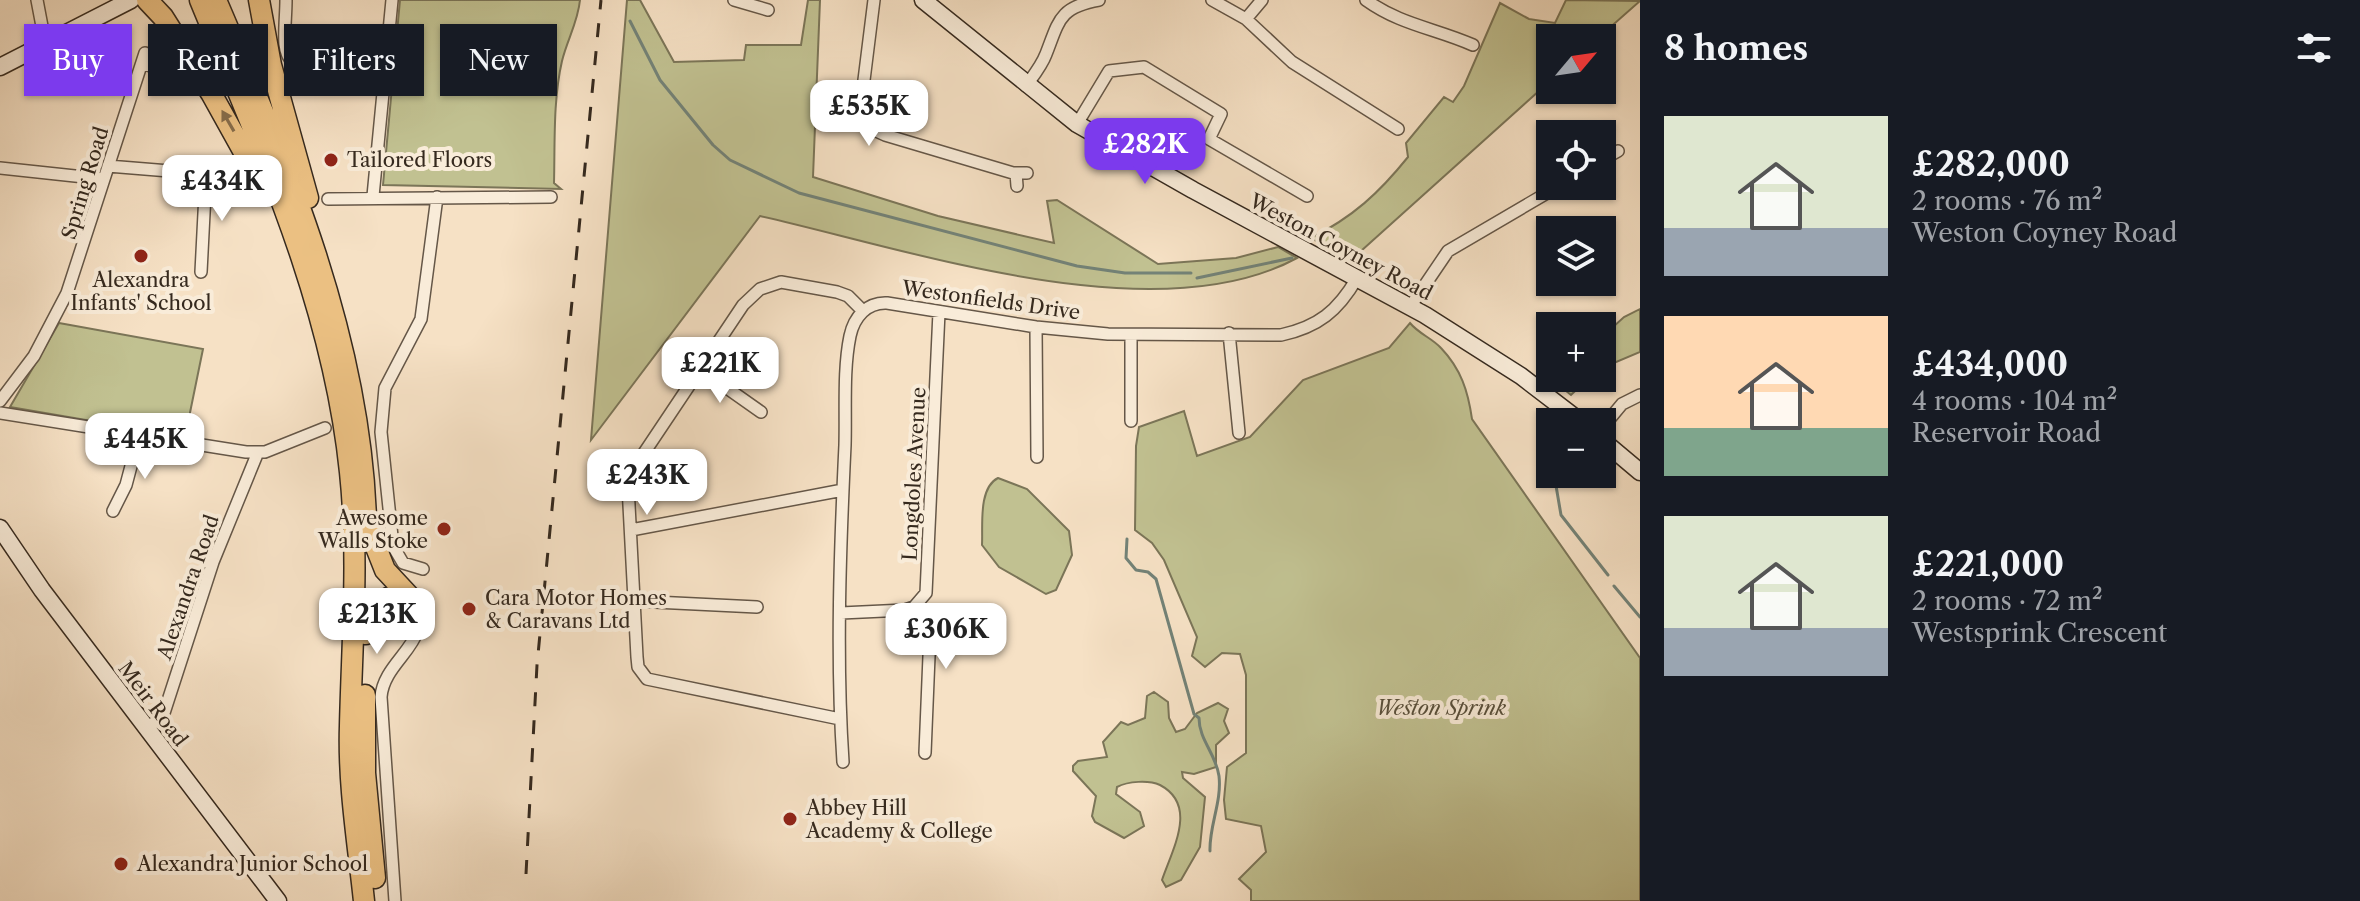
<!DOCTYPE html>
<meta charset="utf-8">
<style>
:root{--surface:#171b24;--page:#20242c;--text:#f1f3f6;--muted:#9ea1a6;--accent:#7c3aed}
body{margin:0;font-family:"Libre Caslon Text",serif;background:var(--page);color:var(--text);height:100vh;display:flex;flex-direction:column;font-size:30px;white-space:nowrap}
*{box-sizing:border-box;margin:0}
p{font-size:26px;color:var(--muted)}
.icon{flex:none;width:44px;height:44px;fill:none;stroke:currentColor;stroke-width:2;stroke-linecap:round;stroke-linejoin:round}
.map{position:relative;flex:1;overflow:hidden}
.details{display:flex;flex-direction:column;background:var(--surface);width:720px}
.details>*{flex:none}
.hud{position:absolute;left:24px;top:24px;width:760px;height:72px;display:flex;gap:16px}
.needle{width:52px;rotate:61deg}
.buttons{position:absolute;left:1536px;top:24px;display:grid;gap:16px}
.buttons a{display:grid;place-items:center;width:80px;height:80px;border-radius:0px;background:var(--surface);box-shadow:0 2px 6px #0004;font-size:40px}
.price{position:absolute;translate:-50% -68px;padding:0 18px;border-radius:16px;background:#fff;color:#222;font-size:26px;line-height:52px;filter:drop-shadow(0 2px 4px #0008)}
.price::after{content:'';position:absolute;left:50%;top:48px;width:24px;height:18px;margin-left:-12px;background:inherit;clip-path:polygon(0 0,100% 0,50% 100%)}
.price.on{background:var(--accent);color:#fff}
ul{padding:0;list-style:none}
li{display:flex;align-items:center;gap:24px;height:200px;padding:0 24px}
li span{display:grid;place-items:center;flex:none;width:224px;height:160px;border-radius:0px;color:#555}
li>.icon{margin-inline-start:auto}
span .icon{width:96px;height:96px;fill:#fffc;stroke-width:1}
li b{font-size:34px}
h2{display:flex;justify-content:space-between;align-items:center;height:96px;padding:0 24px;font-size:34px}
.chip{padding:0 28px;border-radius:0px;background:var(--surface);box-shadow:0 2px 6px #0004;font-size:28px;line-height:72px}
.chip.on{background:var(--accent);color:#fff}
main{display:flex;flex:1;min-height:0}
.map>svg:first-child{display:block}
.green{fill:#c1c191;stroke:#7b7558;stroke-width:2}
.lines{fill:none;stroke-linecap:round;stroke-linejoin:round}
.stream{stroke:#738277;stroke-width:3}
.street-casing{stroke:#655748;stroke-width:14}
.secondary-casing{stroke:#35291e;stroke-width:19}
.highway-casing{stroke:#35291e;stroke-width:23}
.street{stroke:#f9ecd9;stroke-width:11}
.secondary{stroke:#f9ecd9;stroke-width:16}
.highway{stroke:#ebc082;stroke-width:20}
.rail{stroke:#35291e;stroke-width:3;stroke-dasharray:14 14;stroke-linecap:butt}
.oneway{fill:#876d4b}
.poi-dot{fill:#8f2418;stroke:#f9ecd9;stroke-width:3}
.labels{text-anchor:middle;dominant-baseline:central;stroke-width:8;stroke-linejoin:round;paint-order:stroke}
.poi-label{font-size:20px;fill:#35291e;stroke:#f9ecd9;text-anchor:start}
.street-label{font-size:20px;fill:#35291e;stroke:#f9ecd9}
.park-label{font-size:20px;font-style:italic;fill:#584f3b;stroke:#f9ecd9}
</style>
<main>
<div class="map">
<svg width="1640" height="901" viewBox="0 0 1640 901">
<rect width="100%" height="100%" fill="#f6e1c5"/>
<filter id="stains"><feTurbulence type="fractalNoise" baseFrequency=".0025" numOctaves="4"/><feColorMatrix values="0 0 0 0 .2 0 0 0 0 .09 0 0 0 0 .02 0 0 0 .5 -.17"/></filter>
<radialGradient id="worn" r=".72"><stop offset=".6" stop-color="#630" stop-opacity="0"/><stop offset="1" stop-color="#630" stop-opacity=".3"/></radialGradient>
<!-- green -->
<path class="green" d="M400 0H580C578 22 567 40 562 61 553 100 555 143 554 183L561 189 383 185Z
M627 0H640L674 62 744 60 746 45H801L808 0H820L813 177 938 216 1054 243 1047 201 1057 200 1158 264 1236 258 1278 247 1297 258C1156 335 908 249 760 216L591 440Z
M1566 0 1640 1 1598 38H1550V81L1351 260 1311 238C1353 217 1379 193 1408 157L1406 143 1444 97 1453 102 1464 86 1500 3 1529 19 1555 23Z
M1640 309V352L1602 368V337L1624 317Z
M59 323 203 349 185 437 10 407Z
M1410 323C1419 334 1432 338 1441 348 1461 369 1468 391 1472 419L1640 658V901H1251V890L1239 879 1266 852 1261 826 1226 819 1224 800 1227 767 1246 753V675L1240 654 1222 653 1205 667 1192 656 1197 637 1164 560 1152 543 1135 530 1136 446 1139 427 1184 411 1197 456 1250 437 1303 380 1389 348Z
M1550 378H1589L1571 395Z
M998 478 1027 489 1069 531 1072 555 1056 590 1046 594 999 567 982 545C983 526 978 488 998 478Z
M1154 692 1168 702 1169 718 1176 732 1185 729 1197 713 1218 703 1228 709 1224 721 1229 733 1216 745V767L1194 774 1182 772 1183 778 1205 797 1200 847 1181 880 1166 887 1162 880C1173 848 1198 805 1160 785 1149 780 1128 781 1117 787L1116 794 1140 812 1144 826 1124 838 1095 822 1092 816 1096 796 1073 771V766L1078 761 1107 757 1103 742 1121 722 1128 725 1145 718 1147 696Z"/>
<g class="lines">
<!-- stream -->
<path class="stream" d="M630 21 660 80 713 145 730 160 799 193 1077 266 1125 273H1191
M1197 278 1292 258
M1548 419 1550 450
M1554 474 1561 515 1608 575
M1127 539 1126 558 1136 570 1148 572 1156 579 1194 714 1199 718C1199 740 1216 754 1219 776 1222 802 1209 826 1210 851
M1614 586 1640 617"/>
<!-- street casing -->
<g class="street-casing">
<path id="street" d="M37 0 45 42
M286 0C286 14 284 30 285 44 290 94 361 49 386 46
M734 0 768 10
M874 0 860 112 863 125 885 135 1013 173H1027
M1212 0 1246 19 1292 62 1398 129
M1366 0C1401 25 1434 28 1473 45
M1246 19 1262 0
M142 63 156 68
M1026 86C1034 75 1042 65 1046 54 1059 21 1059 7 1099 0
M1077 124 1109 71 1144 67 1221 114 1209 139 1307 196
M1602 160 1618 151
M108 166 206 174 201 272
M0 168 103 179
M1016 173 1017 186
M373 196 392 0
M328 199 551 197
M1410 307 1448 251 1559 186
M1036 327 1037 457
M1229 333 1239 433
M1131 335V421
M700 369 761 412
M0 401 34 356 67 293 145 53
M0 413 246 452H265L325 428
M1602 428 1622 404 1640 395
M113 511 126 485 139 436
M631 530 843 490
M423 569 403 563 393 546 381 432 385 388 421 319 437 197
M634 601 757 607
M914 607 924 618 930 632 925 753
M841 613 905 610 914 607 926 593 939 312
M840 719 647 679 638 667 637 657 628 486 632 471 743 305 760 289 781 282 837 292 848 296 862 310
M147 728 163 716 213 562 258 452
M843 762C836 658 840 550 845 445 846 410 843 370 850 336 854 317 867 302 887 303L1036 327 1108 334 1281 335C1318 327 1338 311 1357 278
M395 901 381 697C384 658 438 641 412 599"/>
</g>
<!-- secondary casing -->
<g class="secondary-casing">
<path id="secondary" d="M923 0 1077 124 1193 190 1425 315 1521 376 1581 422
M0 67 131 0
M1602 440 1640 472
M0 528 42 590 278 901"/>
</g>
<!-- highway casing -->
<g class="highway-casing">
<path id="highway" d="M147 0 163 17 211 93 261 183
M200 0C263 153 333 305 350 472 359 557 352 641 350 726 348 784 358 844 364 901
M216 0C287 166 360 336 366 519
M259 0 271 65 308 198
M366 522 385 570 412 599
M366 634C375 608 381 589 412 599
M365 695V773L375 878"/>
</g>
<!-- street -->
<use href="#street" class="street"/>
<!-- secondary -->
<use href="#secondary" class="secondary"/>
<!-- highway -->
<use href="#highway" class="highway"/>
<!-- rail -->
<path class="rail" d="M526 874 537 665 601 0"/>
</g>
<!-- one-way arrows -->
<defs><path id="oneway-solid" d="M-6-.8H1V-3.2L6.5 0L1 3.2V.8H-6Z" transform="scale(2)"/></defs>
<use class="oneway" href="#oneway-solid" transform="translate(228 121) rotate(-120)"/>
<!-- markers -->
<g class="poi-dot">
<circle cx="331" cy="160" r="8"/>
<circle cx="141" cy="256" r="8"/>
<circle cx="444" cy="529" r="8"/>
<circle cx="469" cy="609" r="8"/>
<circle cx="790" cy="819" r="8"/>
<circle cx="121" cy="864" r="8"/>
</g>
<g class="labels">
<!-- poi labels -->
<g class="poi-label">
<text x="347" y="160">Tailored Floors</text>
<text x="141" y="280" text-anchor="middle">Alexandra<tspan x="141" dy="23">Infants' School</tspan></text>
<text x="428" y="518" text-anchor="end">Awesome<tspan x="428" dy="23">Walls Stoke</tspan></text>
<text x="485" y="598">Cara Motor Homes<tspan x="485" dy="23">&amp; Caravans Ltd</tspan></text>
<text x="806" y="808">Abbey Hill<tspan x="806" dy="23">Academy &amp; College</tspan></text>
<text x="137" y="864">Alexandra Junior School</text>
</g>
<!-- street labels -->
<g class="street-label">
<text transform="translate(85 183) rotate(-73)">Spring Road</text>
<text transform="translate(1341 247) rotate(28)">Weston Coyney Road</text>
<text transform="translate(991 300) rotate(8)">Westonfields Drive</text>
<text transform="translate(914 474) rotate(-87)">Longdoles Avenue</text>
<text transform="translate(188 587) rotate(-71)">Alexandra Road</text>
<text transform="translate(153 704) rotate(53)">Meir Road</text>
</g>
<!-- park labels -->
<g class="park-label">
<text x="1441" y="708">Weston Sprink</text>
</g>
</g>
<rect width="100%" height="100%" filter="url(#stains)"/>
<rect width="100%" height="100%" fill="url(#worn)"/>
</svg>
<div class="buttons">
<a><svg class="needle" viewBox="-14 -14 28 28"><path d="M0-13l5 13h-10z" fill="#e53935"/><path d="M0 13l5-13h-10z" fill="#9ea1a6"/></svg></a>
<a><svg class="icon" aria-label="locate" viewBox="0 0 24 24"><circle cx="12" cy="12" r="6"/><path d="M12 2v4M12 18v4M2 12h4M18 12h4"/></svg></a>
<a><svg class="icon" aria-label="layers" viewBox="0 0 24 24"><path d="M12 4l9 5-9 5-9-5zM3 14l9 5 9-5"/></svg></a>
<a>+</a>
<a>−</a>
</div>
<b class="price" style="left:869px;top:148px">£535K</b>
<b class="price on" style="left:1145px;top:186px">£282K</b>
<b class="price" style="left:222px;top:223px">£434K</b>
<b class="price" style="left:720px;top:405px">£221K</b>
<b class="price" style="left:145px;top:481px">£445K</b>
<b class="price" style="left:647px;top:517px">£243K</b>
<b class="price" style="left:377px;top:656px">£213K</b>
<b class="price" style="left:946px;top:671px">£306K</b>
<div class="hud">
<a class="chip on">Buy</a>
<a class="chip">Rent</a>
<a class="chip">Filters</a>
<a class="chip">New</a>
</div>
</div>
<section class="details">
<h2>8 homes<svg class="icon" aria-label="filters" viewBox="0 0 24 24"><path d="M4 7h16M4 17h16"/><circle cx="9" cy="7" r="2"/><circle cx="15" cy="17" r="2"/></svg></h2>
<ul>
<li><span style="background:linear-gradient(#dfe7d0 70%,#9aa5b1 0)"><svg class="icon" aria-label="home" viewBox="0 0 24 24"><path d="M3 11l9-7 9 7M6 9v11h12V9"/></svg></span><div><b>£282,000</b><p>2 rooms · 76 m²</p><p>Weston Coyney Road</p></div></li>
<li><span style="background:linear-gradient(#ffd9b3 70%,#7fa58c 0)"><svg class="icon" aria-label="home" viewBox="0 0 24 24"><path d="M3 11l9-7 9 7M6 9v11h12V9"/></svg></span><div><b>£434,000</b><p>4 rooms · 104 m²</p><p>Reservoir Road</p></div></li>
<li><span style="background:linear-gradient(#dfe7d0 70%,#9aa5b1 0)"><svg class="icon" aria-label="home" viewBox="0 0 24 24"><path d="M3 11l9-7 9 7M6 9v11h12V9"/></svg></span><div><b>£221,000</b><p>2 rooms · 72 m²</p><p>Westsprink Crescent</p></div></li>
</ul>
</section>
</main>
